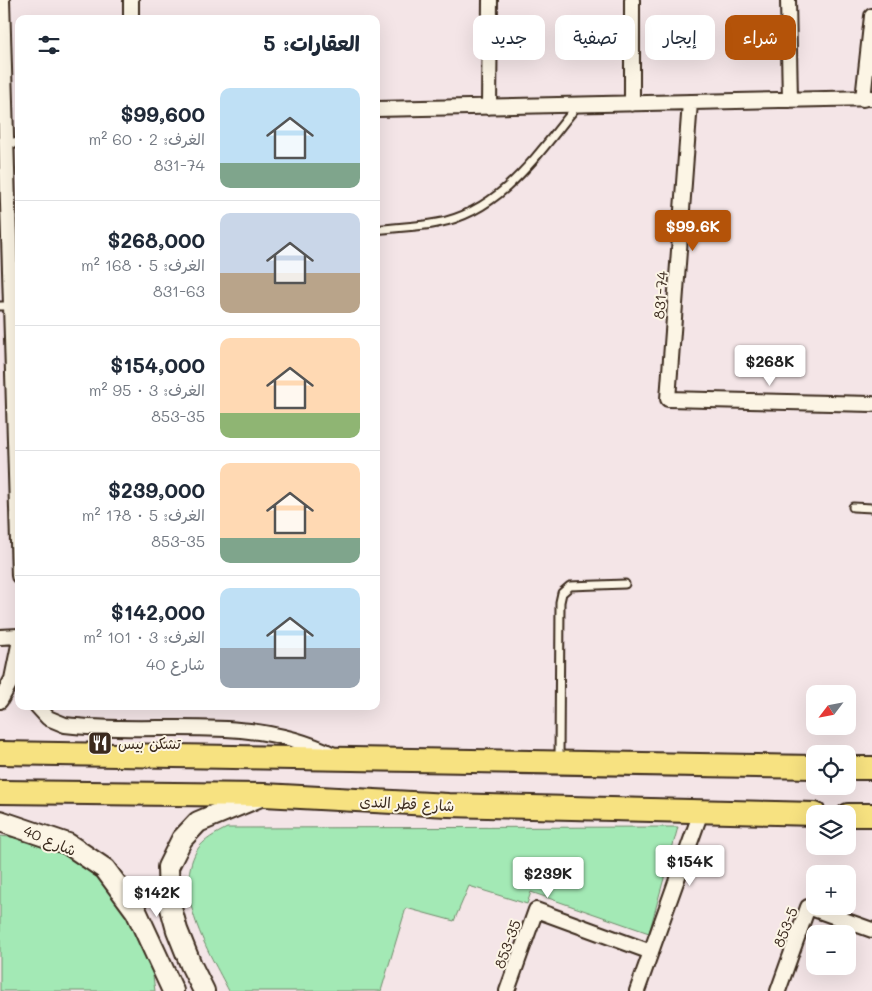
<!DOCTYPE html>
<html lang="ar">
<meta charset="utf-8">
<style>
:root{--surface:#fff;--page:#f2f2f3;--text:#1f2937;--muted:#747a83;--line:#e0e1e3;--accent:#b45309}
body{margin:0;font-family:Mali,"Playpen Sans Arabic",sans-serif;background:var(--page);color:var(--text);direction:rtl;height:100vh;display:flex;flex-direction:column;font-size:19px;white-space:nowrap}
*{box-sizing:border-box;margin:0}
p{font-size:16px;color:var(--muted)}
.icon{flex:none;width:28px;height:28px;fill:none;stroke:currentColor;stroke-width:2;stroke-linecap:round;stroke-linejoin:round}
.map{position:relative;flex:1;overflow:hidden;direction:ltr}
.sheet{position:absolute;left:15px;top:15px;width:365px;height:695px;display:flex;flex-direction:column;background:var(--surface);border-radius:10px;box-shadow:0 5px 20px #0002;direction:rtl}
.sheet>*{flex:none}
.top-card{position:absolute;left:395px;top:15px;width:401px;height:45px;direction:rtl;display:flex;gap:10px}
.needle{width:32px;rotate:238deg}
.tools{position:absolute;left:806px;top:685px;display:grid;gap:10px}
.tools a{display:grid;place-items:center;width:50px;height:50px;border-radius:10px;background:var(--surface);box-shadow:0 5px 20px #0002;font-size:25px}
.price{position:absolute;translate:-50% -42px;padding:0 11px;border-radius:5px;background:#fff;color:#222;font-size:16px;line-height:32px;filter:drop-shadow(0 1px 2px #0008)}
.price::after{content:'';position:absolute;left:50%;top:30px;width:15px;height:11px;margin-left:-8px;background:inherit;clip-path:polygon(0 0,100% 0,50% 100%)}
.price.on{background:var(--accent);color:#fff}
ul{padding:0;list-style:none}
li{display:flex;align-items:center;gap:15px;height:125px;padding:0 20px}
li+li{border-top:1px solid var(--line)}
li span{display:grid;place-items:center;flex:none;width:140px;height:100px;border-radius:10px;color:#555}
li>.icon{margin-inline-start:auto}
span .icon{width:60px;height:60px;fill:#fffc;stroke-width:1}
li b{font-size:21px}
h2{display:flex;justify-content:space-between;align-items:center;height:60px;padding:0 20px;font-size:21px}
.pill{padding:0 18px;border-radius:10px;background:var(--surface);box-shadow:0 5px 20px #0002;font-size:18px;line-height:45px}
.pill.on{background:var(--accent);color:#fff}
.map>svg:first-child{display:block}
.green{fill:#a3e9b5;stroke:#6f8a6a}
.lines{fill:none;stroke-linecap:round;stroke-linejoin:round}
.lane-casing{stroke:#3b2a1e;stroke-width:11}
.street-casing{stroke:#3b2a1e;stroke-width:18}
.secondary-casing{stroke:#3b2a1e;stroke-width:24}
.primary-casing{stroke:#3b2a1e;stroke-width:26}
.lane{stroke:#fcf5e5;stroke-width:7}
.street{stroke:#fcf5e5;stroke-width:14}
.secondary{stroke:#fcf5e5;stroke-width:20}
.primary{stroke:#f7e281;stroke-width:22}
.labels{text-anchor:middle;dominant-baseline:central;stroke-width:4;stroke-linejoin:round;paint-order:stroke}
.street-label{font-size:15px;fill:#3b2a1e;stroke:#fcf5e5}
.poi-label{font-size:15px;fill:#3b2a1e;stroke:#fcf5e5;text-anchor:start}
</style>
<div class="map">
<svg width="872" height="991" viewBox="0 0 872 991">
<rect width="100%" height="100%" fill="#f4e5e7"/>
<filter id="ink" filterUnits="userSpaceOnUse"><feTurbulence type="fractalNoise" baseFrequency=".02" numOctaves="2"/><feDisplacementMap in="SourceGraphic" scale="10" xChannelSelector="R" yChannelSelector="G"/><feConvolveMatrix kernelMatrix="1 2 1 2 8 2 1 2 1" color-interpolation-filters="sRGB"/></filter>
<g filter="url(#ink)">
<!-- green -->
<path class="green" d="M678 827 649 933 531 892 527 904 469 886 454 921 406 908 381 991H229C209 952 172 894 197 850 203 840 217 833 227 828Z
M0 836 45 841 105 875 150 954 155 991H0Z"/>
<g class="lines">
<!-- lane casing -->
<g class="lane-casing">
<path id="lane" d="M6 139 19 145
M376 230C396 227 418 227 437 223 502 211 539 152 578 105
M0 306H11
M853 507 872 508
M559 759 560 602 562 593 570 586 625 584"/>
</g>
<!-- street casing -->
<g class="street-casing">
<path id="street" d="M2 0 19 576
M131 0V19
M632 0V104
M788 0 790 100
M863 99 872 16
M690 102 668 399 872 404
M489 107 490 0
M376 109 872 98
M0 637 19 636
M0 701 12 679 19 645
M37 706 48 718 65 725C157 736 247 712 334 755
M507 991 536 910 651 952
M637 991 701 812
M778 991 808 907 872 930"/>
</g>
<!-- secondary casing -->
<g class="secondary-casing">
<path id="secondary" d="M0 821 68 844 105 869 136 911 173 991
M204 991 191 965 177 930 169 901 168 867 182 839 198 822 263 795"/>
</g>
<!-- primary casing -->
<g class="primary-casing">
<path id="primary" d="M0 753 815 767
M848 768H872
M0 792 264 795 448 805 815 814
M848 815H872"/>
</g>
<!-- lane -->
<use href="#lane" class="lane"/>
<!-- street -->
<use href="#street" class="street"/>
<!-- secondary -->
<use href="#secondary" class="secondary"/>
<!-- primary -->
<use href="#primary" class="primary"/>
</g>
</g>
<!-- icons -->
<defs>
<g id="restaurant-square" transform="scale(1.25)"><rect x="-9" y="-9" width="18" height="18" rx="4" fill="#3b2a1e" stroke="#fcf5e5"/><path d="M-5-6h1v4h1v-4h1v4h1v-4h1v5L-1.5 .5V6h-2V.5L-5-1ZM5-6V6H3V1.5H1.5Q1.5-4 5-6Z" fill="#fff"/></g>
</defs>
<g fill-rule="evenodd">
<use href="#restaurant-square" x="100" y="743"/>
</g>
<g class="labels">
<!-- street labels -->
<g class="street-label">
<text transform="translate(660 295) rotate(-86)">831-74</text>
<text transform="translate(407 803) rotate(3)">شارع قطر الندى</text>
<text transform="translate(50 840) rotate(23)">شارع 40</text>
<text transform="translate(785 927) rotate(-68)">853-5</text>
<text transform="translate(507 944) rotate(-70)">853-35</text>
</g>
<!-- poi labels -->
<g class="poi-label">
<text x="118" y="743">تشكن بيس</text>
</g>
</g>
</svg>
<div class="tools">
<a><svg class="needle" viewBox="-14 -14 28 28"><path d="M0-13l5 13h-10z" fill="#e53935"/><path d="M0 13l5-13h-10z" fill="#747a83"/></svg></a>
<a><svg class="icon" aria-label="locate" viewBox="0 0 24 24"><circle cx="12" cy="12" r="6"/><path d="M12 2v4M12 18v4M2 12h4M18 12h4"/></svg></a>
<a><svg class="icon" aria-label="layers" viewBox="0 0 24 24"><path d="M12 4l9 5-9 5-9-5zM3 14l9 5 9-5"/></svg></a>
<a>+</a>
<a>−</a>
</div>
<b class="price on" style="left:693px;top:252px">$99.6K</b>
<b class="price" style="left:770px;top:387px">$268K</b>
<b class="price" style="left:690px;top:887px">$154K</b>
<b class="price" style="left:548px;top:899px">$239K</b>
<b class="price" style="left:157px;top:918px">$142K</b>
<div class="top-card">
<a class="pill on">شراء</a>
<a class="pill">إيجار</a>
<a class="pill">تصفية</a>
<a class="pill">جديد</a>
</div>
<section class="sheet">
<h2>العقارات: 5<svg class="icon" aria-label="filters" viewBox="0 0 24 24"><path d="M4 7h16M4 17h16"/><circle cx="9" cy="7" r="2"/><circle cx="15" cy="17" r="2"/></svg></h2>
<ul>
<li><span style="background:linear-gradient(#bfe0f5 75%,#7fa58c 0)"><svg class="icon" aria-label="home" viewBox="0 0 24 24"><path d="M3 11l9-7 9 7M6 9v11h12V9"/></svg></span><div><b>$99,600</b><p>الغرف: 2 · 60 m²</p><p>831-74</p></div></li>
<li><span style="background:linear-gradient(#c9d6e8 60%,#b9a48a 0)"><svg class="icon" aria-label="home" viewBox="0 0 24 24"><path d="M3 11l9-7 9 7M6 9v11h12V9"/></svg></span><div><b>$268,000</b><p>الغرف: 5 · 168 m²</p><p>831-63</p></div></li>
<li><span style="background:linear-gradient(#ffd9b3 75%,#8fb573 0)"><svg class="icon" aria-label="home" viewBox="0 0 24 24"><path d="M3 11l9-7 9 7M6 9v11h12V9"/></svg></span><div><b>$154,000</b><p>الغرف: 3 · 95 m²</p><p>853-35</p></div></li>
<li><span style="background:linear-gradient(#ffd9b3 75%,#7fa58c 0)"><svg class="icon" aria-label="home" viewBox="0 0 24 24"><path d="M3 11l9-7 9 7M6 9v11h12V9"/></svg></span><div><b>$239,000</b><p>الغرف: 5 · 178 m²</p><p>853-35</p></div></li>
<li><span style="background:linear-gradient(#bfe0f5 60%,#9aa5b1 0)"><svg class="icon" aria-label="home" viewBox="0 0 24 24"><path d="M3 11l9-7 9 7M6 9v11h12V9"/></svg></span><div><b>$142,000</b><p>الغرف: 3 · 101 m²</p><p>شارع 40</p></div></li>
</ul>
</section>
</div>
